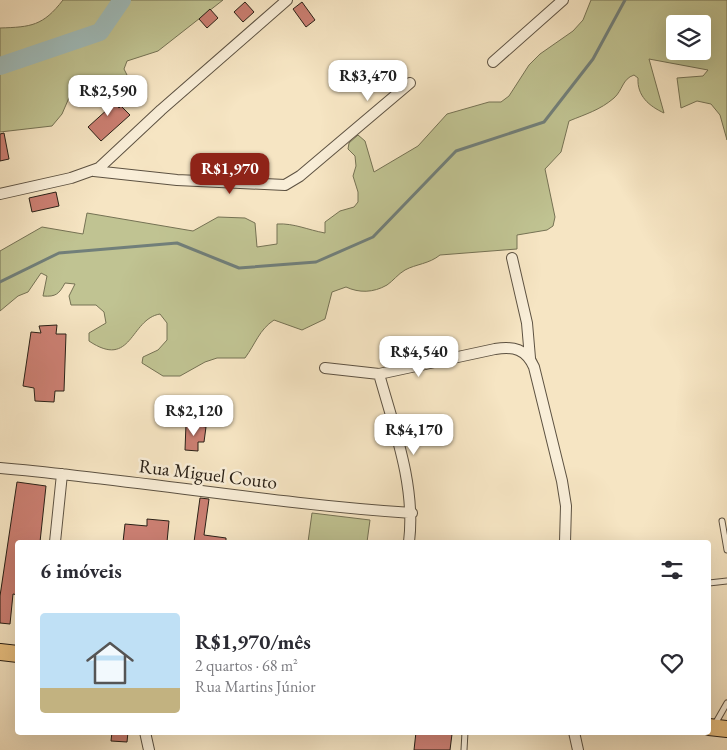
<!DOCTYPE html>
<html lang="pt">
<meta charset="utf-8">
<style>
:root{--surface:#fff;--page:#f2f2f3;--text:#2b2b33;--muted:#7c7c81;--line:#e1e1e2;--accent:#8f2418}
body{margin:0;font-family:"EB Garamond",serif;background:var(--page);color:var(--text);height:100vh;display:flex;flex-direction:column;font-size:19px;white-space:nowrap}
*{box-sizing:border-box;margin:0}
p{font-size:16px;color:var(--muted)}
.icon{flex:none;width:28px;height:28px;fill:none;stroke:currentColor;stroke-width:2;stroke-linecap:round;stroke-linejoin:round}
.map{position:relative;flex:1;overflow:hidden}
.drawer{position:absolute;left:15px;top:540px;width:696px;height:195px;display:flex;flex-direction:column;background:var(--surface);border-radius:5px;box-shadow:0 5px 20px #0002}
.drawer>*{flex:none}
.fabs{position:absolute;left:666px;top:15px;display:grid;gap:10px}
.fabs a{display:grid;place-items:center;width:45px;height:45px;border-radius:5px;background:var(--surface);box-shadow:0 5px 20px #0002;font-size:25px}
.price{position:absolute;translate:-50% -42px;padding:0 11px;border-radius:10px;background:#fff;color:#222;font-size:16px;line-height:32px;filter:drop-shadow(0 1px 2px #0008)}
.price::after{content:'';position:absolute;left:50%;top:30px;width:15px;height:11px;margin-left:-8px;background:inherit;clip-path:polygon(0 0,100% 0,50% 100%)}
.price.current{background:var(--accent);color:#fff}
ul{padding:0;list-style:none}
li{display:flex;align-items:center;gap:15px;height:125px;padding:0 25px}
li+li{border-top:1px solid var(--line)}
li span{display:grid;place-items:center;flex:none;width:140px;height:100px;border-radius:5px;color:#555}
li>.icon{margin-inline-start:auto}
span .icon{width:60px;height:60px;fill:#fffc;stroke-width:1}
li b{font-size:21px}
h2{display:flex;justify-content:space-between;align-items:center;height:60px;padding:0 25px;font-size:21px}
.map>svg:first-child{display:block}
.green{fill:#c0c392;stroke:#757254;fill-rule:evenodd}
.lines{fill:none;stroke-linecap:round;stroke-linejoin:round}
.stream{stroke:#717f7a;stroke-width:3}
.river{stroke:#a0bdbc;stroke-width:18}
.building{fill:#cb7f72;stroke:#2a2117}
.lane-casing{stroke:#5d5242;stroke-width:7}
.street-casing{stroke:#5d5242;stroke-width:12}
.primary-casing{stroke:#2a2117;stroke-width:18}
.lane{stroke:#f9eed8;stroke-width:5}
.street{stroke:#f9eed8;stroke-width:10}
.primary{stroke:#ebc282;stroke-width:16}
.labels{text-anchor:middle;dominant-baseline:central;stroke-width:5;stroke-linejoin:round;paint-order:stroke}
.street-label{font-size:19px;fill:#2a2117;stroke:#f9eed8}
</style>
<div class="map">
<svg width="727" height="750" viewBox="0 0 727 750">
<rect width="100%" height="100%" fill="#f6e5c3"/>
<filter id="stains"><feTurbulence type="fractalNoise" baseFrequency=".004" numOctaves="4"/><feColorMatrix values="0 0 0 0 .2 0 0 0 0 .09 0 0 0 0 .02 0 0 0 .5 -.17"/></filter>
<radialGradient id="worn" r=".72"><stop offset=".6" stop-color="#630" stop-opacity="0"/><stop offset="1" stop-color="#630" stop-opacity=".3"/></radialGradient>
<!-- green -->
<path class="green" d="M63 0H223L158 51 127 61 124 69 129 79 120 93 111 89 97 76 78 77 62 114 52 126 0 132V28C31 27 43 26 63 0Z
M591 0H727V140L720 115 711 104 697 101 681 108 677 78 703 76 708 70 649 59 664 113C649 106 637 96 638 78L634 75C622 79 623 90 614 98 600 110 586 114 569 121L561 152 545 169 555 217 553 226 547 230 517 235V249L440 255C429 264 416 264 405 270 398 274 393 281 387 285 373 293 359 293 346 287L332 292 325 319 302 330 274 320C259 330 256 343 245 358H217L205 362 180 376H163L142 363 143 357 158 350 167 340V323L160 314C130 319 132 370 89 341V333L106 323 104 312 96 305H71L69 296 75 284 65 283C59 294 56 297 43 296L47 276 41 273 28 292 18 296 0 311V251L42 227 83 234 87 213 193 231 218 217 245 218 255 223 257 247 277 244V224C294 223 308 230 325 233V222L340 211 354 207 358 202V192L353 176 356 166 355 156 348 149 349 143 358 135 365 141 374 172 418 146 447 114 489 102H501L509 96 529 65 540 54 573 31 583 20ZM675 24H702V51H675Z
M312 513 370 520 367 542H308Z"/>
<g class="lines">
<!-- stream -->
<path class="stream" d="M0 282 59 253 177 243 239 268 316 262 373 237 456 151 544 122 593 59 625 0"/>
<!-- river -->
<path class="river" d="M0 66 100 32 122 0"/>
</g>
<!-- building -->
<path class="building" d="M245 2 254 12 243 22 234 12Z
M302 2 315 20 306 27 293 9Z
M210 9 218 18 207 28 199 19Z
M100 86 119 108 121 106 130 115 101 141 88 127 109 108 94 91Z
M4 133 9 159 0 161V134Z
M56 192 59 206 32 212 29 198Z
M57 325 56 334H66L64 391H55L54 402 35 401 34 388 23 386 31 332 41 333 39 326Z
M186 424 206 427 204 442H198V451L185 450Z
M17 482 46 486 40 542H18V595L13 594 10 624 0 623V596Z
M200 498 209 499 204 535 226 538V542H194Z
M147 519 169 521 167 542H123L125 524 147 526Z
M112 732H128L127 742 111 741Z
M416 732 452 734 450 750H414Z"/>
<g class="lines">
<!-- lane casing -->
<g class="lane-casing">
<path id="lane" d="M722 521 727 550
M709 583 727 581
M715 724 727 703
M464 750 465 732"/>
</g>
<!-- street casing -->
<g class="street-casing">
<path id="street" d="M493 62 563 0
M94 171 177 180 285 185 300 176 410 83
M0 194 71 178 99 168 161 110 287 0
M512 258 527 323 530 358
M325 368 379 374 495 349C514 346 526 349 534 367L562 481 566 506 565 542
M379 374C394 428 416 486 409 542
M0 468C138 480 274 504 412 513
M55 542 62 474
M145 732 149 750
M574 732 578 750"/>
</g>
<!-- primary casing -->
<g class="primary-casing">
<path id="primary" d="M0 652 18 654
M709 727 727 729"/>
</g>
<!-- lane -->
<use href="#lane" class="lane"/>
<!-- street -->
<use href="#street" class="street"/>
<!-- primary -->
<use href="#primary" class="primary"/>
</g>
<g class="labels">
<!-- street labels -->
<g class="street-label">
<text transform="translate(208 474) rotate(7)">Rua Miguel Couto</text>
</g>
</g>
<rect width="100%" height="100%" filter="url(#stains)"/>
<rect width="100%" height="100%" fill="url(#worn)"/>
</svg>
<div class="fabs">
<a><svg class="icon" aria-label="layers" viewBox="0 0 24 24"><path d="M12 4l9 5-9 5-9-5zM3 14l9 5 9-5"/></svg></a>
</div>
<b class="price" style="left:368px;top:102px">R$3,470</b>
<b class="price" style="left:108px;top:117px">R$2,590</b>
<b class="price current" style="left:230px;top:195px">R$1,970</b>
<b class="price" style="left:419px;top:378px">R$4,540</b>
<b class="price" style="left:194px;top:437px">R$2,120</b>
<b class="price" style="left:414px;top:456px">R$4,170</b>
<section class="drawer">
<h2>6 imóveis<svg class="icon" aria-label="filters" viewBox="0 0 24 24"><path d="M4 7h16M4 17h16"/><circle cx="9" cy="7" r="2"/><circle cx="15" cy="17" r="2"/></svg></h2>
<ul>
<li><span style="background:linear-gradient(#bfe0f5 75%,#c2b280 0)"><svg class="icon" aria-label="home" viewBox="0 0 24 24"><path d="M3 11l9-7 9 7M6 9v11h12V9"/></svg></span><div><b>R$1,970/mês</b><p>2 quartos · 68 m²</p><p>Rua Martins Júnior</p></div><svg class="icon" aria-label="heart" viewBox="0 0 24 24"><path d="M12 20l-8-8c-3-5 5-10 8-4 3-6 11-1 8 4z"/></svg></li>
</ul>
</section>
</div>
